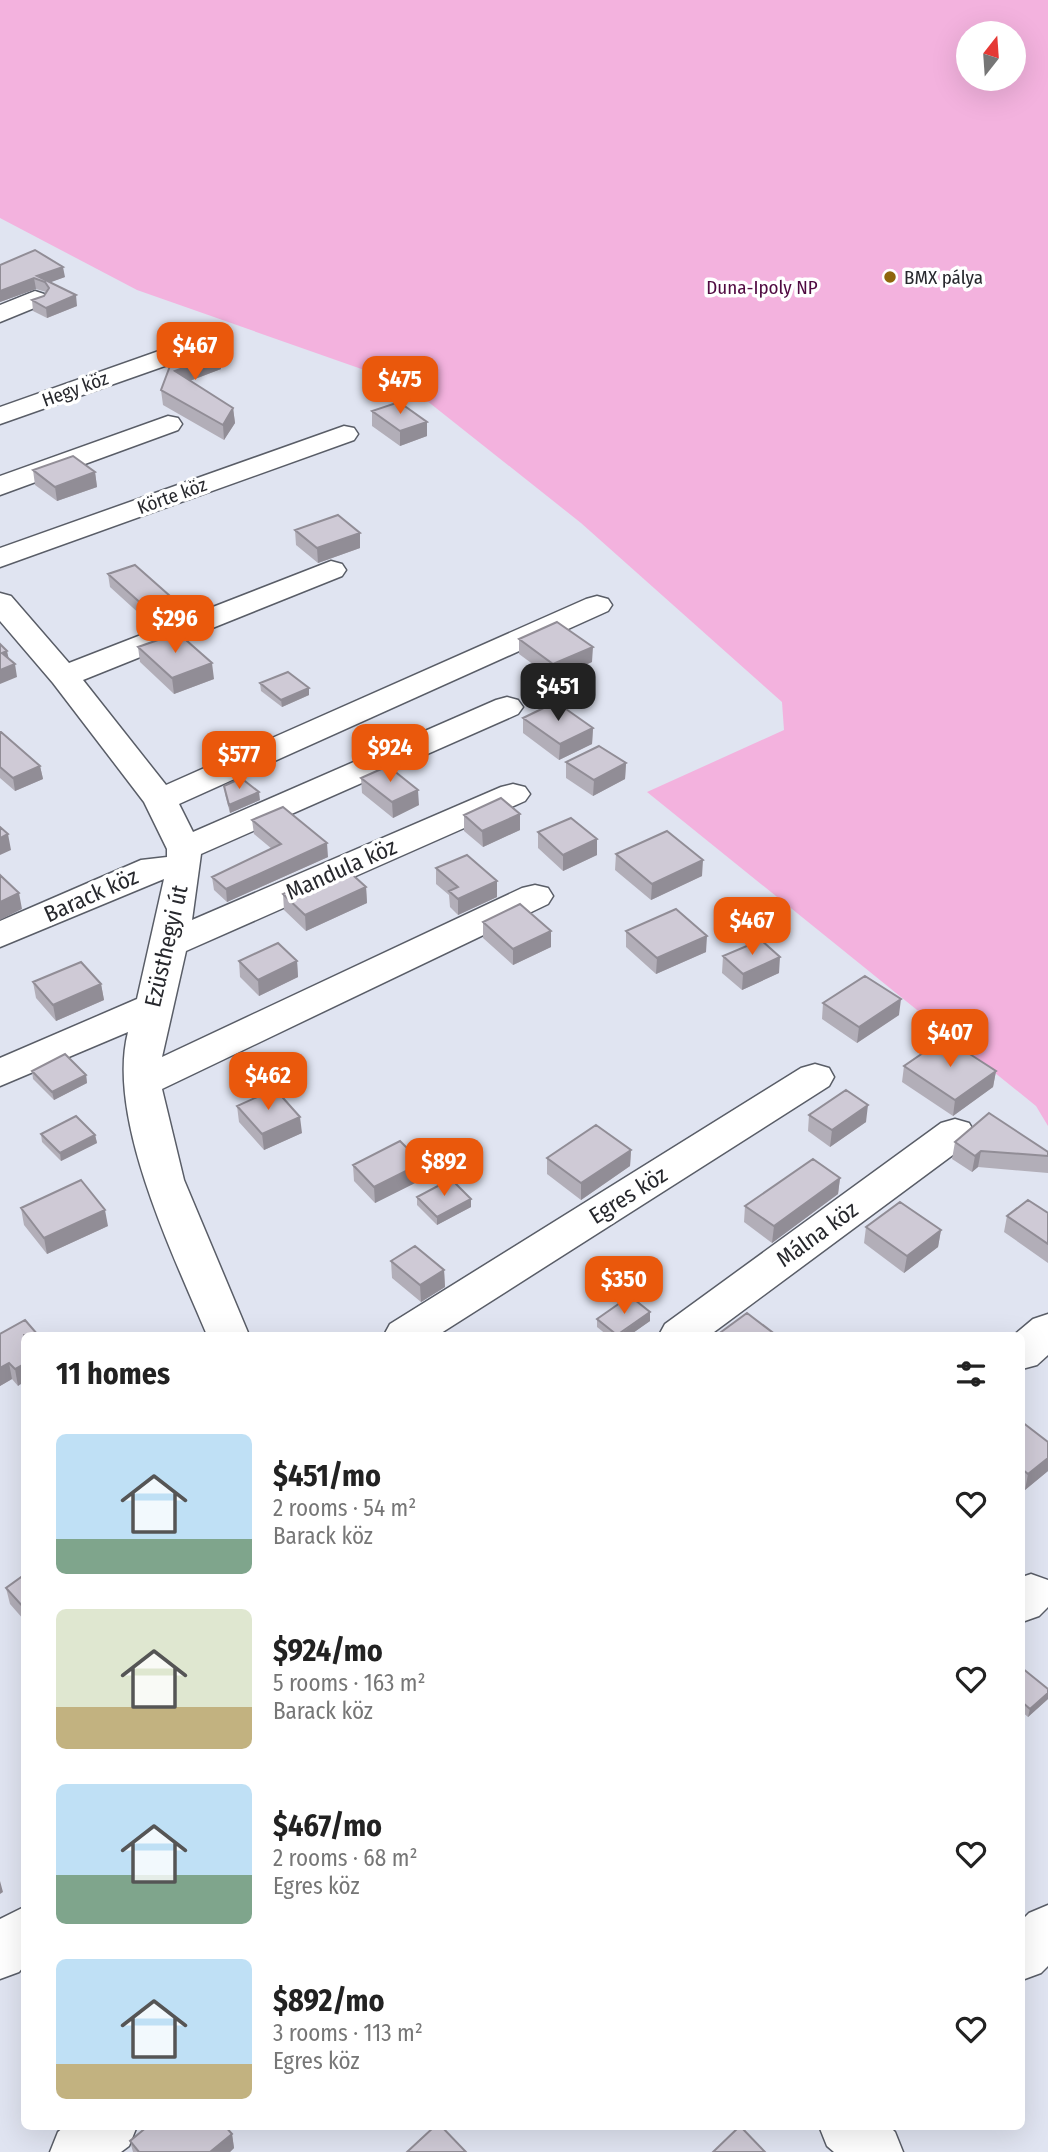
<!DOCTYPE html>
<meta charset="utf-8">
<style>
:root{--surface:#fff;--page:#f2f2f2;--text:#222;--muted:#767676;--accent:#ea580c}
body{margin:0;font-family:"Fira Sans Condensed",sans-serif;background:var(--page);color:var(--text);height:100vh;display:flex;flex-direction:column;font-size:26px;white-space:nowrap}
*{box-sizing:border-box;margin:0}
p{font-size:23px;color:var(--muted)}
.icon{flex:none;width:38px;height:38px;fill:none;stroke:currentColor;stroke-width:2;stroke-linecap:round;stroke-linejoin:round}
.map{position:relative;flex:1;overflow:hidden}
.drawer{position:absolute;left:21px;top:1332px;width:1004px;height:798px;display:flex;flex-direction:column;background:var(--surface);border-radius:10px;box-shadow:0 7px 28px #0002}
.drawer>*{flex:none}
.needle{width:46px;rotate:17deg}
.fabs{position:absolute;left:956px;top:21px;display:grid;gap:14px}
.fabs a{display:grid;place-items:center;width:70px;height:70px;border-radius:50%;background:var(--surface);box-shadow:0 7px 28px #0002;font-size:35px}
.price{position:absolute;translate:-50% -60px;padding:0 16px;border-radius:14px;background:var(--accent);color:#fff;font-size:23px;line-height:46px;filter:drop-shadow(0 2px 4px #0008)}
.price::after{content:'';position:absolute;left:50%;top:42px;width:21px;height:16px;margin-left:-10px;background:inherit;clip-path:polygon(0 0,100% 0,50% 100%)}
.price.selected{background:#222;color:#fff}
ul{padding:0;list-style:none}
li{display:flex;align-items:center;gap:21px;height:175px;padding:0 35px}
li span{display:grid;place-items:center;flex:none;width:196px;height:140px;border-radius:10px;color:#555}
li>.icon{margin-inline-start:auto}
span .icon{width:84px;height:84px;fill:#fffc;stroke-width:1}
li b{font-size:30px}
h2{display:flex;justify-content:space-between;align-items:center;height:84px;padding:0 35px;font-size:30px}
.map>svg:first-child{display:block}
.green{fill:#f3b2de;fill-rule:evenodd}
.lines{fill:none;stroke-linecap:round;stroke-linejoin:round}
.minor-casing{stroke:#595d67;stroke-width:3}
.minor{fill:#fff;fill-rule:evenodd}
.wall{fill:#b2aeb8}
.shaded-wall{fill:#918d96}
.building{fill:#cfcad6;stroke:#918d96;stroke-width:2}
.poi-dot{fill:#8f650b;stroke:#fff;stroke-width:2.5}
.labels{text-anchor:middle;dominant-baseline:central;stroke-width:7;stroke-linejoin:round;paint-order:stroke}
.far-poi-label{font-size:19px;fill:#27282d;stroke:#fff;text-anchor:start}
.far-park-label{font-size:19px;fill:#500a41;stroke:#fff}
.far-street-label{font-size:19px;fill:#27282d;stroke:#fff}
.street-label{font-size:23px;fill:#27282d;stroke:#fff}
</style>
<div class="map">
<svg width="1048" height="2152" viewBox="0 0 1048 2152">
<rect width="100%" height="100%" fill="#e0e4f1"/>
<!-- green -->
<path class="green" d="M0 0H1048V1126L1036 1106 647 792 784 730 782 702 581 523 407 385 137 290 0 218ZM968 33H1013V79H968Z"/>
<g class="lines">
<!-- minor casing -->
<g class="minor-casing">
<path id="minor" d="M35 291 44 294 48 299 44 304 0 322V305Z
M190 340 199 342 203 348 199 354 0 424V407Z
M168 416 178 418 182 424 178 430 0 495V476Z
M344 426 354 428 358 434 354 440 0 567V548Z
M331 561 342 564 346 570 342 576 83 680 166 785 586 599 597 596 608 599 612 605 608 611 179 804 193 832 496 700 507 697 518 700 523 707 518 714 201 854 192 920 501 787 513 784 525 787 530 794 525 801 186 951 162 1057 522 888 535 885 548 888 553 896 548 904 162 1089 184 1180 249 1335H207C173 1254 106 1118 128 1032L0 1086V1058L137 999 164 879 0 947V921L141 860 167 857V849L144 802 53 683 0 621V593L11 596 69 663Z
M815 1064 829 1068 834 1077 829 1086 438 1335H384L390 1324 801 1068Z
M955 1119 969 1123 975 1133 969 1143 710 1335H659L665 1324 941 1123Z
M1048 1314V1355L1037 1365 1022 1369V1335H1014L1033 1319Z
M1031 1574 1048 1580V1607L1039 1616 1022 1622V1577Z
M1048 1905V1966L1041 1973 1022 1980V1920L1029 1913Z
M24 1907V1966L19 1972 0 1979V1919Z
M65 2126H137L129 2146 121 2152H50L58 2132Z
M819 2126H889L895 2132 903 2152H834L827 2146Z"/>
</g>
<!-- minor -->
<use href="#minor" class="minor"/>
</g>
<!-- wall -->
<path class="wall" d="M0 265 65 277 50 282 77 306 47 318 33 311 32 300 44 296 46 292 36 289 0 302Z
M222 348 223 362 221 363V369L190 381 233 408 235 423 224 440 163 405 161 390Z
M372 411 427 422V436L400 446 372 426Z
M33 470 95 472 97 487 57 501 35 485Z
M295 530 360 548 318 563 296 545Z
M108 574 179 604 181 617 154 627 110 587Z
M519 639 592 662 553 679 519 654Z
M138 647 214 679 174 694 140 662Z
M260 683 309 695 282 707 261 691Z
M523 718 593 728 592 744 559 760 523 733Z
M0 732 40 766 43 779 15 791 0 778Z
M566 762 626 763 625 779 593 796 566 778Z
M361 778 419 805 393 818 362 793Z
M224 786 260 800 230 813 225 794Z
M464 815 520 830 483 847 464 831Z
M252 820 328 857 227 902 214 890 212 877 272 849 254 834Z
M538 832 597 839V855L563 871 538 848Z
M616 854 702 876 651 900 615 870Z
M436 868 497 881V897L458 915 450 907 449 895 436 884Z
M366 887 367 903 306 931 284 910 283 894Z
M483 922 551 931V947L513 965 483 938Z
M626 931 706 952 656 974 626 947Z
M723 956 779 973 742 990 722 973Z
M239 961H297L298 977 259 996 240 977Z
M33 982 101 984 104 1000 56 1021 36 998Z
M823 1003 899 1015 857 1043 822 1019Z
M904 1066 996 1071 993 1087 953 1116 902 1082Z
M32 1071 86 1075 87 1083 54 1100 33 1079Z
M237 1106 302 1133 264 1150 239 1122Z
M809 1115 866 1122 830 1147 808 1131Z
M41 1134 95 1135 97 1143 61 1161 42 1142Z
M955 1142 1048 1152V1173L978 1167 972 1172 952 1159Z
M631 1150 630 1166 581 1200 547 1174V1158Z
M422 1163 423 1179 375 1203 354 1181 353 1165Z
M840 1178 838 1194 772 1243 744 1222 745 1206Z
M417 1197 471 1199V1207L437 1225 417 1205Z
M21 1208 108 1226 47 1254 24 1225Z
M1048 1213V1263L1004 1232 1007 1216Z
M866 1227 941 1230 938 1247 904 1273 864 1243Z
M391 1261 444 1270 445 1287 421 1302 392 1278Z
M597 1319 650 1321 630 1335H607L597 1327Z
M0 1334 38 1335 18 1386 12 1379 0 1386Z
M1022 1422 1048 1442V1471L1025 1490 1022 1488Z
M24 1575V1620L10 1604 6 1588Z
M1022 1668 1048 1689V1699L1028 1717 1022 1712Z
M232 2134 234 2148 230 2152H133L130 2141Z"/>
<!-- shaded-wall -->
<path class="shaded-wall" d="M63 267 65 277 46 284 37 276Z
M34 278 36 289 0 302V291Z
M76 295 77 306 47 318 46 308Z
M222 348 223 362 221 363V369L176 386 175 371 214 351Z
M233 408 235 423 224 440 223 425Z
M427 422V436L400 446V431Z
M95 472 97 487 57 501 55 487Z
M360 533V548L318 563 317 548Z
M179 604 181 617 154 627 153 614Z
M593 647 592 662 553 679V664Z
M7 651 10 664 2 653Z
M212 663 214 679 174 694 172 678Z
M15 664 17 677 0 684V670Z
M309 688V695L282 707 281 700Z
M593 728 592 744 559 760 560 744Z
M626 763 625 779 593 796 594 780Z
M40 766 43 779 15 791 13 778Z
M418 790 419 805 393 818 392 802Z
M259 792 260 800 230 813 229 805Z
M520 814V830L483 847 482 831Z
M8 834 11 850 0 855V838Z
M597 839V855L563 871V855Z
M327 843 328 857 227 902 226 889Z
M703 860 702 876 651 900 652 884Z
M497 881V897L458 915V899Z
M366 887 367 903 306 931 305 915Z
M19 893 22 909 0 920V902Z
M551 931V947L513 965V949Z
M707 936 706 952 656 974 657 958Z
M780 957 779 973 742 990 743 974Z
M297 961 298 977 259 996 258 980Z
M101 984 104 1000 56 1021 53 1005Z
M901 999 899 1015 857 1043 859 1027Z
M996 1071 993 1087 953 1116 955 1100Z
M86 1075 87 1083 54 1100 52 1092Z
M868 1105 866 1122 830 1147 832 1130Z
M300 1117 302 1133 264 1150 262 1134Z
M95 1135 97 1143 61 1161 60 1153Z
M631 1150 630 1166 581 1200V1183Z
M981 1151 978 1167 972 1172 975 1156Z
M422 1163 423 1179 375 1203 374 1187Z
M840 1178 838 1194 772 1243 774 1226Z
M471 1199V1207L437 1225V1217Z
M105 1210 108 1226 47 1254 44 1238Z
M941 1230 938 1247 904 1273 907 1256Z
M444 1270 445 1287 421 1302 420 1285Z
M650 1312V1321L630 1335H619Z
M9 1363 12 1379 0 1386V1368Z
M24 1364V1382L18 1386 15 1369Z
M1048 1458V1471L1025 1490 1028 1474Z
M1048 1693V1699L1028 1717 1030 1709Z
M0 1881 3 1892 0 1894Z
M232 2134 234 2148 230 2152H210Z"/>
<!-- building -->
<path class="building" d="M35 250 63 267 37 276 76 295 46 308 32 300 44 296 49 288 45 282 34 278 0 291V265Z
M203 337 222 348 214 351 220 354 175 371 233 408 223 425 161 390 176 350 199 342Z
M399 402 427 422 400 431 372 411Z
M73 456 95 472 55 487 33 470Z
M338 515 360 533 317 548 295 530Z
M135 565 179 604 153 614 108 574Z
M557 622 593 647 553 664 519 639Z
M178 633 212 663 172 678 138 647Z
M0 644 7 651 2 653 15 664 0 670Z
M288 672 309 688 281 700 260 683Z
M556 702 593 728 560 744 523 718Z
M0 732H1L40 766 13 778 0 767Z
M599 746 626 763 594 780 566 762Z
M388 766 418 790 392 802 361 778Z
M241 778 259 792 229 805 224 786Z
M501 798 520 814 482 831 464 815Z
M283 807 327 843 226 889 212 877 281 844 252 820Z
M571 818 597 839 563 855 538 832Z
M0 827 8 834 0 838Z
M667 831 703 860 652 884 616 854Z
M467 855 497 881 458 899 449 891 458 887 436 868Z
M344 867 366 887 305 915 283 894Z
M0 875 19 893 0 902Z
M520 904 551 931 513 949 483 922Z
M676 909 707 936 657 958 626 931Z
M761 940 780 957 743 974 723 956Z
M278 943 297 961 258 980 239 961Z
M81 962 101 984 53 1005 33 982Z
M865 976 901 999 859 1027 823 1003Z
M945 1038 996 1071 955 1100 904 1066Z
M65 1054 86 1075 52 1092 32 1071Z
M275 1089 300 1117 262 1134 237 1106Z
M846 1090 868 1105 832 1130 809 1115Z
M989 1113 1048 1152V1156L981 1151 975 1156 955 1142Z
M76 1116 95 1135 60 1153 41 1134Z
M596 1125 631 1150 581 1183 547 1158Z
M400 1141 422 1163 374 1187 353 1165Z
M813 1159 840 1178 774 1226 745 1206Z
M451 1179 471 1199 437 1217 417 1197Z
M81 1180 105 1210 44 1238 21 1208Z
M1028 1200 1048 1213V1244L1007 1216Z
M900 1202 941 1230 907 1256 866 1227Z
M415 1246 444 1270 420 1285 391 1261Z
M630 1296 650 1312 617 1335 597 1319Z
M747 1313 776 1335H717Z
M25 1320 38 1335H24V1364L15 1369 9 1363 0 1368V1334Z
M1022 1422 1048 1442V1458L1028 1474 1022 1469Z
M24 1575V1608L6 1588Z
M1022 1668 1048 1689V1693L1030 1709 1022 1702Z
M148 2126H225L232 2134 210 2152H139L130 2141Z
M435 2126H441L466 2152H407Z
M740 2126 765 2152H713Z"/>
<!-- markers -->
<circle class="poi-dot" cx="890" cy="277" r="7"/>
<g class="labels">
<!-- far-poi labels -->
<g class="far-poi-label">
<text x="904" y="277">BMX pálya</text>
</g>
<!-- far-park labels -->
<g class="far-park-label">
<text x="762" y="287">Duna-Ipoly NP</text>
</g>
<!-- far-street labels -->
<g class="far-street-label">
<text transform="translate(75 389) rotate(-20)">Hegy köz</text>
<text transform="translate(172 496) rotate(-20)">Körte köz</text>
</g>
<!-- street labels -->
<g class="street-label">
<text transform="translate(341 869) rotate(-24)">Mandula köz</text>
<text transform="translate(91 895) rotate(-24)">Barack köz</text>
<text transform="translate(166 946) rotate(-77)">Ezüsthegyi út</text>
<text transform="translate(628 1195) rotate(-32)">Egres köz</text>
<text transform="translate(817 1234) rotate(-36)">Málna köz</text>
</g>
</g>
</svg>
<div class="fabs">
<a><svg class="needle" viewBox="-14 -14 28 28"><path d="M0-13l5 13h-10z" fill="#e53935"/><path d="M0 13l5-13h-10z" fill="#767676"/></svg></a>
</div>
<b class="price" style="left:195px;top:382px">$467</b>
<b class="price" style="left:400px;top:416px">$475</b>
<b class="price" style="left:175px;top:655px">$296</b>
<b class="price selected" style="left:558px;top:723px">$451</b>
<b class="price" style="left:390px;top:784px">$924</b>
<b class="price" style="left:239px;top:791px">$577</b>
<b class="price" style="left:752px;top:957px">$467</b>
<b class="price" style="left:950px;top:1069px">$407</b>
<b class="price" style="left:268px;top:1112px">$462</b>
<b class="price" style="left:444px;top:1198px">$892</b>
<b class="price" style="left:624px;top:1316px">$350</b>
<section class="drawer">
<h2>11 homes<svg class="icon" aria-label="filters" viewBox="0 0 24 24"><path d="M4 7h16M4 17h16"/><circle cx="9" cy="7" r="2"/><circle cx="15" cy="17" r="2"/></svg></h2>
<ul>
<li><span style="background:linear-gradient(#bfe0f5 75%,#7fa58c 0)"><svg class="icon" aria-label="home" viewBox="0 0 24 24"><path d="M3 11l9-7 9 7M6 9v11h12V9"/></svg></span><div><b>$451/mo</b><p>2 rooms · 54 m²</p><p>Barack köz</p></div><svg class="icon" aria-label="heart" viewBox="0 0 24 24"><path d="M12 20l-8-8c-3-5 5-10 8-4 3-6 11-1 8 4z"/></svg></li>
<li><span style="background:linear-gradient(#dfe7d0 70%,#c2b280 0)"><svg class="icon" aria-label="home" viewBox="0 0 24 24"><path d="M3 11l9-7 9 7M6 9v11h12V9"/></svg></span><div><b>$924/mo</b><p>5 rooms · 163 m²</p><p>Barack köz</p></div><svg class="icon" aria-label="heart" viewBox="0 0 24 24"><path d="M12 20l-8-8c-3-5 5-10 8-4 3-6 11-1 8 4z"/></svg></li>
<li><span style="background:linear-gradient(#bfe0f5 65%,#7fa58c 0)"><svg class="icon" aria-label="home" viewBox="0 0 24 24"><path d="M3 11l9-7 9 7M6 9v11h12V9"/></svg></span><div><b>$467/mo</b><p>2 rooms · 68 m²</p><p>Egres köz</p></div><svg class="icon" aria-label="heart" viewBox="0 0 24 24"><path d="M12 20l-8-8c-3-5 5-10 8-4 3-6 11-1 8 4z"/></svg></li>
<li><span style="background:linear-gradient(#bfe0f5 75%,#c2b280 0)"><svg class="icon" aria-label="home" viewBox="0 0 24 24"><path d="M3 11l9-7 9 7M6 9v11h12V9"/></svg></span><div><b>$892/mo</b><p>3 rooms · 113 m²</p><p>Egres köz</p></div><svg class="icon" aria-label="heart" viewBox="0 0 24 24"><path d="M12 20l-8-8c-3-5 5-10 8-4 3-6 11-1 8 4z"/></svg></li>
</ul>
</section>
</div>
